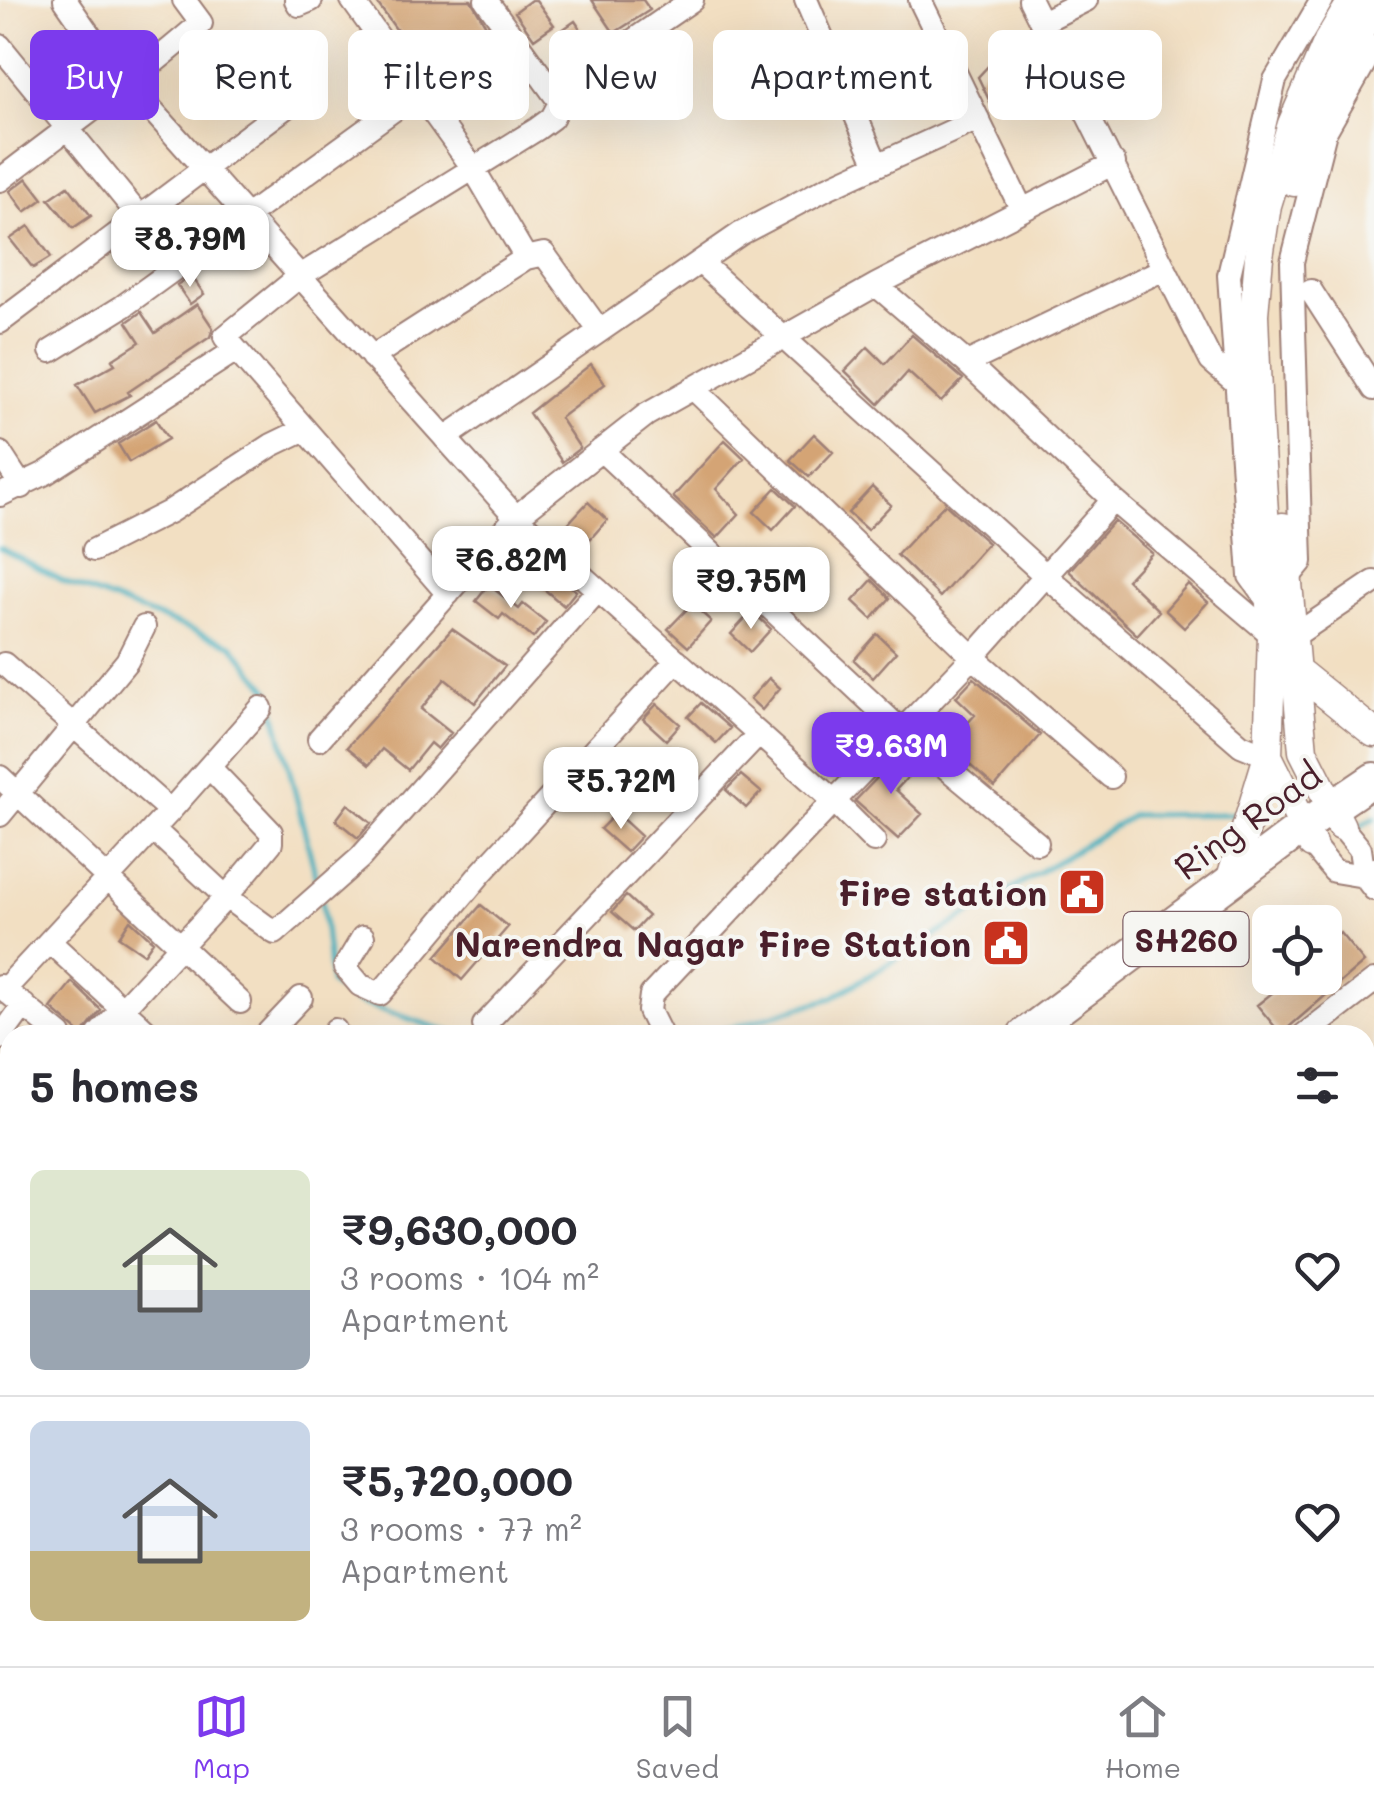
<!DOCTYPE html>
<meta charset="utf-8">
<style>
:root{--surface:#fff;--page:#f7f7f7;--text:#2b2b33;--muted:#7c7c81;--line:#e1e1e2;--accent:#7c3aed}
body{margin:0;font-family:Mali,sans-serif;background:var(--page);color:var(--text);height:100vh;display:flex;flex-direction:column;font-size:38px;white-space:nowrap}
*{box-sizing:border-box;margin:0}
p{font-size:32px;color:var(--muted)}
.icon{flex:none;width:55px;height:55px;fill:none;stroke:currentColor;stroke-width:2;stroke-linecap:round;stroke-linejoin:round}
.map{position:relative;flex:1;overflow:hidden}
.drawer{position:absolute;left:0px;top:1025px;width:1375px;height:642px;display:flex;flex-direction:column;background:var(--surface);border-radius:30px 30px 0 0;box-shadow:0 10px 40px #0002}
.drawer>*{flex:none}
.top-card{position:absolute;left:30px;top:30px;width:1315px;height:90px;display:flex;gap:20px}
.tools{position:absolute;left:1252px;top:905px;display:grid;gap:20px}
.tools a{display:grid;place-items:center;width:90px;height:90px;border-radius:15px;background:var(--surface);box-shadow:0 10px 40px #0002;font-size:50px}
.price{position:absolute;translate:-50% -85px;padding:0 22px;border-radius:20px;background:#fff;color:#222;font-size:32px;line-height:65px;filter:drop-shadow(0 2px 5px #0008)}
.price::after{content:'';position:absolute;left:50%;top:60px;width:30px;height:22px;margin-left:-15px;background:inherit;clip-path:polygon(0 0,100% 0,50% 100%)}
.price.active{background:var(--accent);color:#fff}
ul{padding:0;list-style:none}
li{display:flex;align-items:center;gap:30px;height:250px;padding:0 30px}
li+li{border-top:2px solid var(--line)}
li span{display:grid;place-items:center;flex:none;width:280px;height:200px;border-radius:15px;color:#555}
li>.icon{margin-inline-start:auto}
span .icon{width:120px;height:120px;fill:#fffc;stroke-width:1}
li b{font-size:42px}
h2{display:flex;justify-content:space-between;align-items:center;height:120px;padding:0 30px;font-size:42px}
.pill{padding:0 35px;border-radius:15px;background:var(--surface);box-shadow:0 10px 40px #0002;font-size:35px;line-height:90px}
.pill.active{background:var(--accent);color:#fff}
.dock{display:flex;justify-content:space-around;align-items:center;height:140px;border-top:2px solid var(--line);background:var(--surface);font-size:28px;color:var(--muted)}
.dock a{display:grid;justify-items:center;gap:5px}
.dock .active{color:var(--accent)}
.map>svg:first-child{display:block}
.green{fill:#a5da8a;stroke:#787c5a;stroke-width:2.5}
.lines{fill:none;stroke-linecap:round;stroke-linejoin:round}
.stream{stroke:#40aebd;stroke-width:5}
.building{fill:#d4a475}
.minor-casing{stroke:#9e7f76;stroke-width:26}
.major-casing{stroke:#9e7f76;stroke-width:31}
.highway-casing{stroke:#9e7f76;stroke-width:36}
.minor{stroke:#fff;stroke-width:22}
.major{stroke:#fff;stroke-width:28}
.highway{stroke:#fff;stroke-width:32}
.labels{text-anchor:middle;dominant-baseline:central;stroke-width:8;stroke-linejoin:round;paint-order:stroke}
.shield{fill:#f6f6f2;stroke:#7e6067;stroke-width:2.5}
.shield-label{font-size:32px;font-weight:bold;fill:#4a1f2b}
.street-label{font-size:35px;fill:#4a1f2b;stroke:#f6f6f2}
.poi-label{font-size:35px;font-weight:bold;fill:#4a1f2b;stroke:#f6f6f2;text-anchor:end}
</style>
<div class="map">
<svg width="1374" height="1666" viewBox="0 0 1374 1666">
<rect width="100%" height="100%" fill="#f6f6f2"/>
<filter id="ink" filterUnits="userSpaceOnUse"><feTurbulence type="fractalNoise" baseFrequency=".01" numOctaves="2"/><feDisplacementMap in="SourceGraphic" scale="20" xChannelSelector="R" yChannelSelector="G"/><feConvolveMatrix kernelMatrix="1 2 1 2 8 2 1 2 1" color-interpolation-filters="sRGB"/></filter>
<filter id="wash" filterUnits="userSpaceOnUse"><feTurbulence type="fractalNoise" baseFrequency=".0048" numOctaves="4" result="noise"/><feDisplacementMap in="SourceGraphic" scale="40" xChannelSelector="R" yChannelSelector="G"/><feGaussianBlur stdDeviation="2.25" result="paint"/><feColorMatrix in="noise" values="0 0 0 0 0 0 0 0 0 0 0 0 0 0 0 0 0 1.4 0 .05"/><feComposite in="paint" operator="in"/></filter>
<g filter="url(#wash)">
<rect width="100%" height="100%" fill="#f2dfc2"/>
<!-- green -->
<path class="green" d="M1365 1297 1374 1313V1468L1365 1474Z"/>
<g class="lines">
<!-- stream -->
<path class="stream" d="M0 548 67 583 232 645 270 691 318 885
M1355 829 1374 818
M322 901 331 984 355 1001 459 1035
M707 1035 832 998 1133 815 1236 814"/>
</g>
<g id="blocks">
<!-- building -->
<path class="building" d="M375 0H471L491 34 429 75Z
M531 0H536L554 25 534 39 515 12Z
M592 0H643L650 10 614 33Z
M575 21 593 48 580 57 562 30Z
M991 63 1007 70 1013 68 1020 84 990 102 978 77Z
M27 178 43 199 25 212 10 191Z
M68 186 91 216 73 228 49 199Z
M29 226 51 257 33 268 10 239Z
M191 275 204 294 190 304 177 285Z
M197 304 213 328 210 337 128 392 130 395 95 413 77 385 115 364 112 360 140 342 127 322 141 312 155 333Z
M912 335 963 379 941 402 908 372 879 404 845 371 868 347 885 364Z
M591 364 605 384 560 418 580 448 562 462 529 413Z
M156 420 168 439 129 462 118 444Z
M814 434 833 452 809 477 790 460Z
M725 440 744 458 716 489 739 514 717 538 673 497Z
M872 487 891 505 867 530 848 513Z
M776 488 795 506 773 530 754 512Z
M588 502 607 520 584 546 564 528Z
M945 504 988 543 940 597 897 555Z
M1114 521 1152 553 1127 580 1159 611 1137 635 1069 571Z
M525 547 576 591 564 606 513 563Z
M872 580 890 598 872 619 853 601Z
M1188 584 1208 602 1184 628 1165 610Z
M489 585 519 609 523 604 546 622 533 638 503 614 499 619 476 601Z
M692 604 711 621 688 647 668 629Z
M752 611 771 629 750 652 731 634Z
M452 629 505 666 475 703 445 679 421 709 451 733 437 749 430 743 408 770 382 749 369 765 347 747Z
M877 634 896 652 873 678 854 660Z
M769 678 780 688 762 710 750 699Z
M974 678 1040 735 995 787 947 745 975 715 956 697Z
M701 703 730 728 716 743 688 717Z
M657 704 680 724 666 740 643 719Z
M667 747 692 770 678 786 652 762Z
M903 751 919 765 896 790 922 814 898 839 855 801Z
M603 766 629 788 614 803 588 781Z
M741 775 761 792 746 808 726 790Z
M348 804 371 823 358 838 336 820Z
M616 813 641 836 626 852 600 829Z
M626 896 648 916 634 931 612 912Z
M481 905 508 927 462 980 436 957Z
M130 920 153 941 144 954 119 937Z
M1340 933 1364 962 1281 1034 1257 1005 1291 978H1325V946Z
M72 982 101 1010 82 1035 51 1008Z"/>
</g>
</g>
<g filter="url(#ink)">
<use href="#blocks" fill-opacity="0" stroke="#9e7f76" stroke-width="2.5"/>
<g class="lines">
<!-- minor casing -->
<g class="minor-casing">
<path id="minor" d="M65 0 104 56 300 276 225 337 448 594
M296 0 299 5 311 0
M352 0 473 168 526 258 372 357
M486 0 560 102
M806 0 877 165
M920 0 1022 210
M1030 0 1211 361 1233 380
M1042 22 1086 0
M0 46 139 216
M0 180C68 127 137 79 201 23L184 0
M526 258 544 254 599 330
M700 262 1045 575 1241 745 1268 756
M876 285 1114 163
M1311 291 1374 389
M0 322 298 98
M51 351 122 307 418 92
M967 363 1164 269
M693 388 973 657 1111 777
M445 438 740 234 827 188 978 119
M601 450 903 732 1037 843
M0 453 22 487
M0 495 46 473 236 350
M1113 500 973 657 834 801 516 517 646 415 876 285 967 363 1113 500 1272 635
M94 550 169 512 272 445 305 429
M1287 579 1301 562 1292 262 1325 132 1374 46
M1268 601 1250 576 1229 275 1275 80 1322 0
M1294 636 1374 582
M4 664 170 811 4 990
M319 739 516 517 300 276 537 129 552 118 570 84 692 0
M209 767 271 832V843L226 897 275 933 360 858 598 590
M0 777 240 1002
M170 811 261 708
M0 815 127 661 144 627
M1341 826 1360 849 1364 876 1374 889
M1312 844 1334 871 1364 876 1374 869
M363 937 345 967 360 985 380 994 482 872 677 660
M50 942 151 1035
M0 986 60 1035
M484 1025 759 734
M98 1035 226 897 153 829
M266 1035 301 998
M331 1035 335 1030
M661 1035 649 1011 651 995 834 801 874 841
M1304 1035 1374 981
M0 1038 24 1005
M1365 1123 1374 1117
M0 1204 10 1189
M0 1249 10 1257
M1365 1275 1374 1290
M0 1319 10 1307
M0 1417 10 1405
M1365 1486 1374 1480
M0 1548 10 1558
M1365 1609 1374 1604
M0 1651 14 1666
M114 1658 123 1666
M233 1658 242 1666
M476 1658 485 1666
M729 1658 737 1666
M905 1658 912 1666
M1052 1658 1060 1666
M1309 1658 1315 1666
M36 1666 44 1658
M579 1666 583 1658
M1114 1666 1125 1658
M1284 1666 1293 1658"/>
</g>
<!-- major casing -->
<g class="major-casing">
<path id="major" d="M1294 182C1313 121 1336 62 1374 9
M1283 527 1303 751 1341 826
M1296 670 1374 733
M1268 756 1312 844
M1230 881 1268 756 1272 635 1258 420 1254 314 1259 257 1267 205 1292 124 1328 41 1353 0"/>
</g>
<!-- highway casing -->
<g class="highway-casing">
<path id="highway" d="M1024 1035 1303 827 1374 779
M362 1666 369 1658
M396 1666 403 1658"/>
</g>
<!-- minor -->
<use href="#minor" class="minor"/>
<!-- major -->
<use href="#major" class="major"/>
<!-- highway -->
<use href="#highway" class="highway"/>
</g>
</g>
<!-- icons -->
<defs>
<g id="civic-square" transform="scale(2.5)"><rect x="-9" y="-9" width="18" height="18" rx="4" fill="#c8321e" stroke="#f6f6f2"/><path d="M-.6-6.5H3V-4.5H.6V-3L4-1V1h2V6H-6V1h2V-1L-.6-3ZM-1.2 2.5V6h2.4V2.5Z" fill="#fff"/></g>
</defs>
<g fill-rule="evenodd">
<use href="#civic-square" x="1082" y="892"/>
<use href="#civic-square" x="1006" y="943"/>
</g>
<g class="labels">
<!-- shield labels -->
<rect class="shield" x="1123.5" y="912" width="125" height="54" rx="8"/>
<g class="shield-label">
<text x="1186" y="939">SH260</text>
</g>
<!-- street labels -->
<g class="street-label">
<text transform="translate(1247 820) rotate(-36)">Ring Road</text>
</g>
<!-- poi labels -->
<g class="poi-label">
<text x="1047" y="892">Fire station</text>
<text x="971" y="943">Narendra Nagar Fire Station</text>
</g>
</g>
</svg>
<div class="tools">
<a><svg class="icon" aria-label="locate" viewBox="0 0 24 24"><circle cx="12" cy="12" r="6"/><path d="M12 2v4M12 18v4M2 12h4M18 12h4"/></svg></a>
</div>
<b class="price" style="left:190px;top:290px">₹8.79M</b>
<b class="price" style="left:511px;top:611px">₹6.82M</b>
<b class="price" style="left:751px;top:632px">₹9.75M</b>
<b class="price active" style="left:891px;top:797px">₹9.63M</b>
<b class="price" style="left:621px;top:832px">₹5.72M</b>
<div class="top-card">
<a class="pill active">Buy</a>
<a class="pill">Rent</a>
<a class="pill">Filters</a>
<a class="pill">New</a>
<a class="pill">Apartment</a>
<a class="pill">House</a>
</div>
<section class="drawer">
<h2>5 homes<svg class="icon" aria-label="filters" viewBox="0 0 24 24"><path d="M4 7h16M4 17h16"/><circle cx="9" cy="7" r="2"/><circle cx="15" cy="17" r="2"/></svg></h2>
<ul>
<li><span style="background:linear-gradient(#dfe7d0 60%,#9aa5b1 0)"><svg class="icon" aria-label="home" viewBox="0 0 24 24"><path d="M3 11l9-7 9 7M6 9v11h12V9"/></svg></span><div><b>₹9,630,000</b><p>3 rooms · 104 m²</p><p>Apartment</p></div><svg class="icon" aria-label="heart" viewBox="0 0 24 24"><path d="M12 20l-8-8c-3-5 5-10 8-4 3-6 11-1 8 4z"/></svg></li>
<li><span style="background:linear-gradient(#c9d6e8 65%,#c2b280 0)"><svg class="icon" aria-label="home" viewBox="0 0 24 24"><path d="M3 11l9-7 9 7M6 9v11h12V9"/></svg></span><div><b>₹5,720,000</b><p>3 rooms · 77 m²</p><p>Apartment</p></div><svg class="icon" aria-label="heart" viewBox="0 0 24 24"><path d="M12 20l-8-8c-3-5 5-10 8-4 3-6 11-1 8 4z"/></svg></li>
</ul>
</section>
</div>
<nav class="dock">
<a class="active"><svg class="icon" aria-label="map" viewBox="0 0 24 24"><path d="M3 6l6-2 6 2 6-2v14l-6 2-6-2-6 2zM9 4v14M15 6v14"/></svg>Map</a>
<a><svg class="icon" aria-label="saved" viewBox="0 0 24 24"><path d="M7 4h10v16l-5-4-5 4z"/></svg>Saved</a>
<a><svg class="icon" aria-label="home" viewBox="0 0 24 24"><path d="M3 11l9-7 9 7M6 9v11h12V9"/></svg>Home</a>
</nav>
